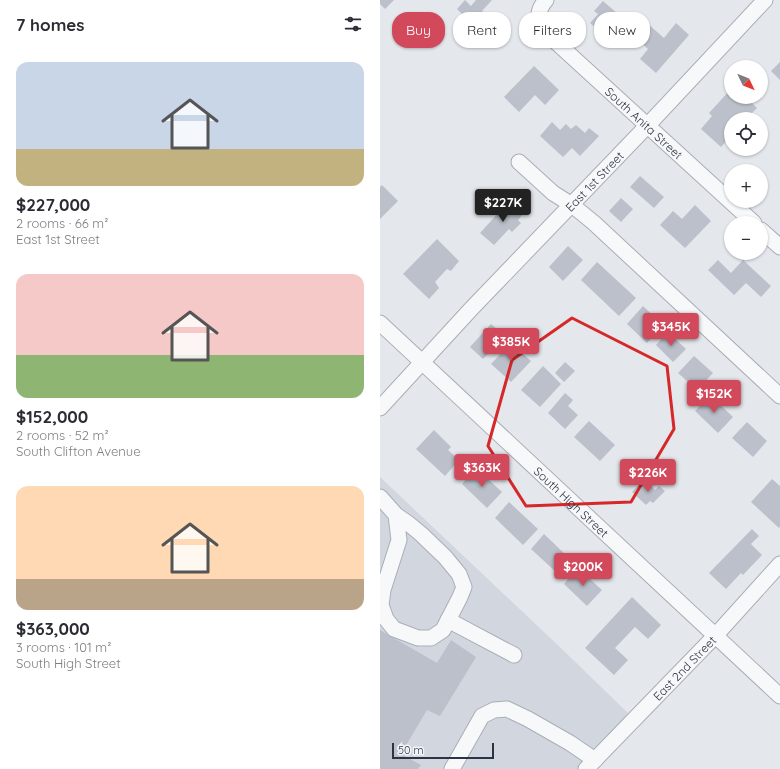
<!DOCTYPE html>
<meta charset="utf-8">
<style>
:root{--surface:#fff;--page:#f2f2f3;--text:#2b2b33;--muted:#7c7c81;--accent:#d1495b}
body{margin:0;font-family:Quicksand,sans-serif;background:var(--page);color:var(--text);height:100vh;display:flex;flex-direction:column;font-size:15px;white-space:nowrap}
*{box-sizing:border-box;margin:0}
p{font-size:13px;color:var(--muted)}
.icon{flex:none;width:22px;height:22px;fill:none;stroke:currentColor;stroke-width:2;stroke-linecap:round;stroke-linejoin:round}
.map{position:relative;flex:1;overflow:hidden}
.details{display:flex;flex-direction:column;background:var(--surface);width:380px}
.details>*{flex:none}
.guide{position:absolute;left:12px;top:12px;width:328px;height:36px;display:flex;gap:8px}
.needle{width:26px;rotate:133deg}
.controls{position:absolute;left:344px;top:60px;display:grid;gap:8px}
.controls a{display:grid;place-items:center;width:44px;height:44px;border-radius:50%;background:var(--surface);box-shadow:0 1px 3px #0004;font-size:20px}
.scale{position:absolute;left:12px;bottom:10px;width:102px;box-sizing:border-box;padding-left:4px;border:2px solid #2b3445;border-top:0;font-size:11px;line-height:14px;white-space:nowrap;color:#2b3445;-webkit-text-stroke:3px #f4f6f9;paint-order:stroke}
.price{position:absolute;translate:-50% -34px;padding:0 9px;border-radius:4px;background:var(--accent);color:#fff;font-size:13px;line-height:26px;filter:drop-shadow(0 1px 2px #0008)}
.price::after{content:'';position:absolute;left:50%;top:24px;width:12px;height:9px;margin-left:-6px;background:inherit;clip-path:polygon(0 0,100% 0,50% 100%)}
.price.selected{background:#222;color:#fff}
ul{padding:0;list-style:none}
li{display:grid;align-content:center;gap:8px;height:212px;padding:0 16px}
li span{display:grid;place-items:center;height:124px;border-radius:12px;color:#555}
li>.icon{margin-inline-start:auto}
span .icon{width:72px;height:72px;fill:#fffc;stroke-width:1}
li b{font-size:17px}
h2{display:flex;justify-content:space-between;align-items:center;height:48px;padding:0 16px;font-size:17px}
.tag{padding:0 14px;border-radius:16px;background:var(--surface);box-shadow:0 1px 3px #0004;font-size:14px;line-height:36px}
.tag.selected{background:var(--accent);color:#fff}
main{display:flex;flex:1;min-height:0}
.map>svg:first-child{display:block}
.built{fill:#d2d6de}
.building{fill:#bbc0ca}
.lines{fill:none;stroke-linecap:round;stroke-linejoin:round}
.minor-casing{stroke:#a9aeb7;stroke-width:17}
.minor{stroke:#f7f8fa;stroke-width:15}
.marked{fill:none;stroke:#d62828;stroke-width:3;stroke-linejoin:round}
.labels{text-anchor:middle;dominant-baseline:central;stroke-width:3.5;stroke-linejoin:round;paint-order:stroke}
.street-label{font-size:12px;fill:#2b3445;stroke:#f4f6f9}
</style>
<main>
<section class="details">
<h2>7 homes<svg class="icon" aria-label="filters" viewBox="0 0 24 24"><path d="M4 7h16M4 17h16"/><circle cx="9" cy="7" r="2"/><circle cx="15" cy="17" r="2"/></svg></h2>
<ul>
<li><span style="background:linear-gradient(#c9d6e8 70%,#c2b280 0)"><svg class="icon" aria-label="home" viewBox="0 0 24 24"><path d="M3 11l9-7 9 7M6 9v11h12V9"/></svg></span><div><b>$227,000</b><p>2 rooms · 66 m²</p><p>East 1st Street</p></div></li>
<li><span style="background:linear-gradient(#f6c9c9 65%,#8fb573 0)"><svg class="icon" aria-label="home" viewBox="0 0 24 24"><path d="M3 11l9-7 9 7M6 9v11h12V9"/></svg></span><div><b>$152,000</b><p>2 rooms · 52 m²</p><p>South Clifton Avenue</p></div></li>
<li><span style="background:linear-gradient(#ffd9b3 75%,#b9a48a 0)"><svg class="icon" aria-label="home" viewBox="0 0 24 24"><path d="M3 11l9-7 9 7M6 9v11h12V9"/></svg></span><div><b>$363,000</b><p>3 rooms · 101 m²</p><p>South High Street</p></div></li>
</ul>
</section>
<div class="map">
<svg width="400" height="769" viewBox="0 0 400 769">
<rect width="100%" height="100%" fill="#e4e7ec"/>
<!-- built -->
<path class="built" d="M0 477 184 651 254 719 207 769H0Z"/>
<!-- building -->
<path class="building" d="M0 0H14L5 9 0 4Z
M85 0 91 6 96 0H112L102 11 116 23 104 36 96 28 90 35 76 23 83 15 77 9Z
M223 1 245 20 229 39 210 23 218 14 214 11Z
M296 23 309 35 276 73 260 59 268 49 256 38 268 24 284 38Z
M400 62V80L391 71Z
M154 66 179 90 165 105 155 95 139 112 124 97Z
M351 89V97H366L377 108 366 119H351V136L341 147 321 129 332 116 329 113Z
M172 122 180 130 186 124 191 129 196 125 205 133 209 128 219 136 200 156 192 148 183 157 160 136Z
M260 176 284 197 274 208 250 187Z
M2 185 18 201 0 219V187Z
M241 198 253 209 241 222 229 211Z
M130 200 144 213 138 220 141 223 132 232 129 229 114 245 100 233Z
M315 205 331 221 305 248 280 225 293 211 302 219Z
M57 239 79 261 71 271 67 269 55 282 59 288 49 299 23 274Z
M188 246 203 260 183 281 169 267Z
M338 260 351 273 363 260 391 286 381 297 366 283 354 295 328 270Z
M217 262 256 298 239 316 201 280Z
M263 306 283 325 267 343 247 324Z
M111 324 125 336 103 359 90 347Z
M288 332 306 349 293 362 276 345Z
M131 343 151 361 131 382 111 364Z
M314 356 333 373 317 390 298 373Z
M185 362 195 371 184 382 175 373Z
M163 366 181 384 160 407 141 390Z
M185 393 193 400 188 406 198 415 185 429 168 413Z
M330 395 353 417 338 433 315 411Z
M209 421 235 445 220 461 194 437Z
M367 422 387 441 373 457 352 438Z
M54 430 71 447 68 450 79 460 65 476 36 449Z
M96 468 122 492 107 508 82 484Z
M264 479 275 490 279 486 285 491 273 503 270 501 266 505 252 492Z
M392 479 400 486V526L399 528 371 502Z
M129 502 158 529 143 545 115 518Z
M372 529 379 536 371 544 382 555 363 575 361 573 346 589 329 573Z
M164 534 189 558 176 572 151 549Z
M198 568 222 590 207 606 184 584Z
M252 597 281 625 268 639 255 627 235 648 248 660 234 675 205 648Z
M0 630 57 663 71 640 96 657 60 716 47 710 21 754 41 765 38 769H0Z"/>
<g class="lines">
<!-- minor casing -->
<g class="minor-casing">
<g id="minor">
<path id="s1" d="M166 0C157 10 156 21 165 32L374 223"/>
<path d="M139 162 173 193 192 205 214 223 400 396"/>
<path d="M381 230 400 247"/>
<path id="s2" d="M0 323 400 696"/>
<path id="s3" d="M0 408 92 308 267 126 385 0"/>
<path d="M0 497 16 515 29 524 41 534 65 557 79 574 84 587 80 597 63 630 51 638H38L14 629 6 619 1 605 3 590 19 540 16 515"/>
<path d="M68 620 134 655"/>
<path d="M72 769 102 716 114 710 127 709 148 719 190 743 215 760"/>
<path id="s4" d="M206 769 335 636 400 564"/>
</g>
</g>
<!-- minor -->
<use href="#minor" class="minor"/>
</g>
<!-- marked area -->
<path class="marked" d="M192 318 287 366 294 429 251 502 146 506 108 446 132 360Z"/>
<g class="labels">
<!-- street labels -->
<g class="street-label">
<text stroke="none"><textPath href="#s1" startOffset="170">South Anita Street</textPath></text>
<text stroke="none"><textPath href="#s3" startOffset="312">East 1st Street</textPath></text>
<text stroke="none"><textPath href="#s2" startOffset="262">South High Street</textPath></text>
<text stroke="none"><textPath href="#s4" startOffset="141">East 2nd Street</textPath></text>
</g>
</g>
</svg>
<div class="controls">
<a><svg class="needle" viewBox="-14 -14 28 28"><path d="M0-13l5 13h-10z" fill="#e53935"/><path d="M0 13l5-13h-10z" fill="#7c7c81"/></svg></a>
<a><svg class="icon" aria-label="locate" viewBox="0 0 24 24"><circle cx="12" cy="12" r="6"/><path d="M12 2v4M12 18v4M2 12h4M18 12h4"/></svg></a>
<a>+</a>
<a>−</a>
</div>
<div class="scale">50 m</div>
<b class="price selected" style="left:123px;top:223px">$227K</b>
<b class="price" style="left:291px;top:347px">$345K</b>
<b class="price" style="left:131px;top:362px">$385K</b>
<b class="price" style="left:334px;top:414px">$152K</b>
<b class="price" style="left:102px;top:488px">$363K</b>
<b class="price" style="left:268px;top:493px">$226K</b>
<b class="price" style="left:203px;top:587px">$200K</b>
<div class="guide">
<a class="tag selected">Buy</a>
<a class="tag">Rent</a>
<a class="tag">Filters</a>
<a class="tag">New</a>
</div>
</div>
</main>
